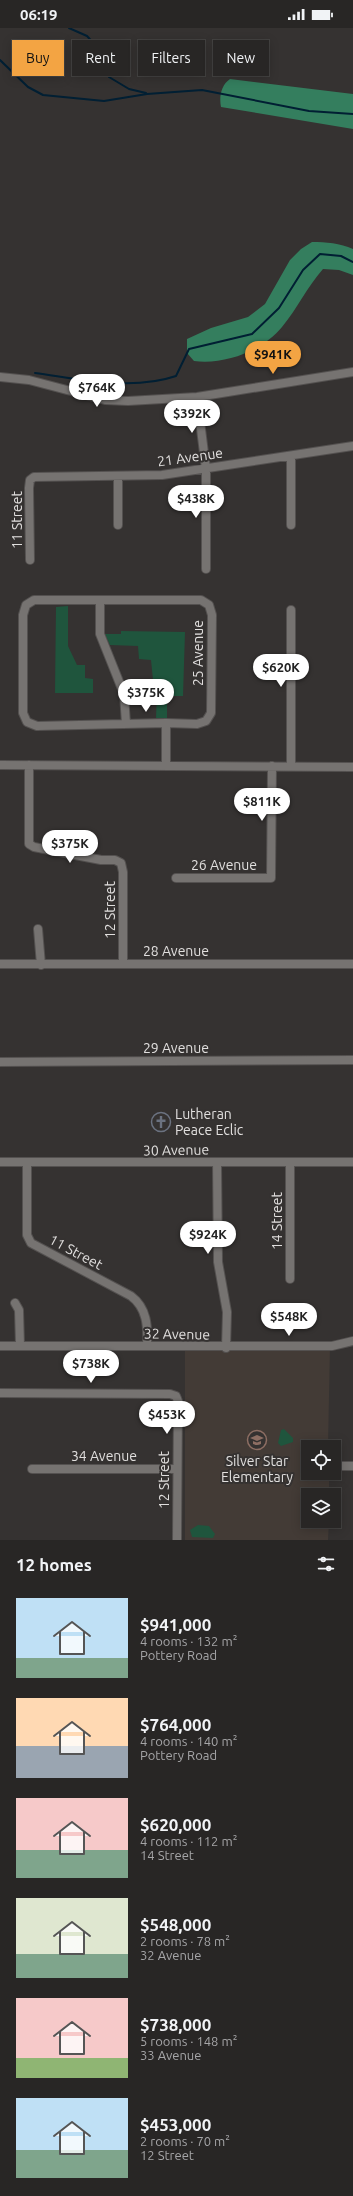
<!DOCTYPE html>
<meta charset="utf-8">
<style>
:root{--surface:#282625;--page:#302e2d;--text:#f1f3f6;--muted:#a5a5a7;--line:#444342;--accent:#f3a443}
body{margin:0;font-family:Ubuntu,sans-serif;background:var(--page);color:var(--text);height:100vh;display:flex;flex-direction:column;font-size:15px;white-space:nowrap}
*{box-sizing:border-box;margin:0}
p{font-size:13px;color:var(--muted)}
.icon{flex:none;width:22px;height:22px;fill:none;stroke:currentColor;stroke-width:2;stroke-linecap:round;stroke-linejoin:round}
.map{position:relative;height:1512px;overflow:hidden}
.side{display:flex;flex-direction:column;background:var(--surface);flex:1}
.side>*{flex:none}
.top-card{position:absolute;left:12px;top:12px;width:329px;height:36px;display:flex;gap:8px}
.tools{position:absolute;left:301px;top:1412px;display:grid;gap:8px}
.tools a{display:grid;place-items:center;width:40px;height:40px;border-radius:0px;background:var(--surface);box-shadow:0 2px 10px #0003,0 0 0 1px var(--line);font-size:20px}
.price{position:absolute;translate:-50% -34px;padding:0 9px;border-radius:14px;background:#fff;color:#222;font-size:13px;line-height:26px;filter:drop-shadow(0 1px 2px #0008)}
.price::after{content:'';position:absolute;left:50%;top:24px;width:12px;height:9px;margin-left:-6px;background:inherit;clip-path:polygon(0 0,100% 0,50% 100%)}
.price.on{background:var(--accent);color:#111}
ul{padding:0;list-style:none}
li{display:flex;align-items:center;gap:12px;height:100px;padding:0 16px}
li span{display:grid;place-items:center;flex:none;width:112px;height:80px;border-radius:0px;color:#555}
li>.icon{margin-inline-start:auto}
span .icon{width:48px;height:48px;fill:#fffc;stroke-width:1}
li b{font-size:17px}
h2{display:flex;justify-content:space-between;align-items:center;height:48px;padding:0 16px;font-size:17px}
.pill{padding:0 14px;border-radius:0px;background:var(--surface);box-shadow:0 2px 10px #0003,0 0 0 1px var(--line);font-size:14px;line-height:36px}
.pill.on{background:var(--accent);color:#111}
.status{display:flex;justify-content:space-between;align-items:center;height:28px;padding:0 20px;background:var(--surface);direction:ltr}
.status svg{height:11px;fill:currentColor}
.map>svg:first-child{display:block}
.built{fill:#433b36}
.green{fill:#1f553d}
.forest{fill:#347e5e}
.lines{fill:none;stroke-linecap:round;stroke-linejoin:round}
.stream{stroke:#011f33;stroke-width:2}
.minor-casing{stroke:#545150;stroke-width:10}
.minor{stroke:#767371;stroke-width:8}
.labels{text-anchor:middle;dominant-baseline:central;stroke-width:4;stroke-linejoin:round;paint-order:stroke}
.street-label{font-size:14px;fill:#e1dfde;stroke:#353231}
.poi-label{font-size:14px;fill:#e1dfde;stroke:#353231;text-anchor:start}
</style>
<div class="status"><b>06:19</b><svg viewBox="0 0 49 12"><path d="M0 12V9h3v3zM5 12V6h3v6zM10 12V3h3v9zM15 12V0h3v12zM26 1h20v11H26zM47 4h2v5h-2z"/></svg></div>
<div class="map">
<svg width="353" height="1512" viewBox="0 0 353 1512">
<rect width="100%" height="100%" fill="#353231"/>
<!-- built -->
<path class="built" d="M330 1318 328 1419H308V1445H329V1467H308V1493H329L328 1512H185V1320Z"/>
<!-- green -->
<path class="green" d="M68 578V618L77 637H85V650L93 651V665H55L56 579Z
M121 603 185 604 183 668H170L167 673V690H156L157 662H154L151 632 139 631 138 618 110 617 105 606H121Z
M284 1401 293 1410V1414L281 1418 278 1415 281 1402Z
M198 1497 209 1498 215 1506 213 1510 192 1509 190 1502Z"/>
<!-- forest -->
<path class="forest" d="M230 51 353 66V101L221 79C219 69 221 57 230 51Z
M312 214C326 214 340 215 353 221V247L339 242 323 241C307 259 297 281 282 299 262 323 225 337 194 333L187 325V311L211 300 248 289 265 276 290 232 301 221Z"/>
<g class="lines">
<!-- stream -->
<path class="stream" d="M69 0 87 8 96 18 109 49 129 61 146 65
M0 32 28 59 43 67 104 73 147 66 202 62 309 83 353 86
M35 345C80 351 132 363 176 348L189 321 252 306 279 280 303 242 320 226 341 228 353 234"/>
<!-- minor casing -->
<g class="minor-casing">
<path id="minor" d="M0 349 29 352 105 372 128 373 197 369 353 344
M197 369 206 441V541
M291 428V497
M118 497V449
M30 532 29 460 30 452 34 449 162 447 353 418
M34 572H201L209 577 212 587 211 685 206 693 197 696 166 695 37 698 27 694 23 685V587L26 577Z
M100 572V606L124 666 126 696
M291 582V738
M166 695V737
M0 737 353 739
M29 737V816L34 819 101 832H115L121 835 123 844V936
M176 850H271L272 738
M38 901 41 937
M0 936H353
M0 1034 353 1032
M0 1134H353
M217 1134 218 1234 227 1284 226 1320
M27 1135V1207L31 1215 131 1268C147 1280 148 1298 147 1318
M290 1251V1134
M15 1275 19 1282 20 1318
M0 1318H332L353 1313
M0 1365 170 1366 176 1368 178 1373 177 1512
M334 1438H353
M32 1441H177"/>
</g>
<!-- minor -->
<use href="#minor" class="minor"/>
</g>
<!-- icons -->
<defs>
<g id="church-ring" transform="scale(1)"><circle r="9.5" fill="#353231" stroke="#6b7280" stroke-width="1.5"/><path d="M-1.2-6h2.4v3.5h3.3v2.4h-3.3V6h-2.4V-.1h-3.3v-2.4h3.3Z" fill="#6b7280"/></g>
<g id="school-ring" transform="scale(1)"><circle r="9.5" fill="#353231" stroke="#8d6e63" stroke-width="1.5"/><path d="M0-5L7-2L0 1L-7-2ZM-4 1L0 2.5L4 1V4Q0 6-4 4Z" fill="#8d6e63"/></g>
</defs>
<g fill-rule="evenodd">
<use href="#church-ring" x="161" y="1094"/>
<use href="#school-ring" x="257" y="1412"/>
</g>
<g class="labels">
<!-- street labels -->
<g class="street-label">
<text transform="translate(190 429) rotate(-8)">21 Avenue</text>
<text transform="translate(17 492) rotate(-90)">11 Street</text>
<text transform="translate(198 625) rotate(-90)">25 Avenue</text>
<text x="224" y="837">26 Avenue</text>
<text transform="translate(110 882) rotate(-90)">12 Street</text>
<text x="176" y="923">28 Avenue</text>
<text x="176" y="1020">29 Avenue</text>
<text transform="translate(176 1122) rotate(-1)">30 Avenue</text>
<text transform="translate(277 1193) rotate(-90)">14 Street</text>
<text transform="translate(76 1224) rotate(28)">11 Street</text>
<text transform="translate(177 1306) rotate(1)">32 Avenue</text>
<text x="104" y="1428">34 Avenue</text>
<text transform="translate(164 1452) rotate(-90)">12 Street</text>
</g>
<!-- poi labels -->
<g class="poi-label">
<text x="175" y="1086">Lutheran<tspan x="175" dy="16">Peace Eclic</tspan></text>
<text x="257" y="1433" text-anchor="middle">Silver Star<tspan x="257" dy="16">Elementary</tspan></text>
</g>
</g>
</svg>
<div class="tools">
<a><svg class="icon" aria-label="locate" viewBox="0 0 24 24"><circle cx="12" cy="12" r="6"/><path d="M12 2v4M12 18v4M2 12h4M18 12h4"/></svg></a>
<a><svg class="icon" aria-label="layers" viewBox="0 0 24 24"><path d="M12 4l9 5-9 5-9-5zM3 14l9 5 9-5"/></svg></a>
</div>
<b class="price on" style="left:273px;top:347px">$941K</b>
<b class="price" style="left:97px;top:380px">$764K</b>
<b class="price" style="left:192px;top:406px">$392K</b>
<b class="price" style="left:196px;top:491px">$438K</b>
<b class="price" style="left:281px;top:660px">$620K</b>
<b class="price" style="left:146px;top:685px">$375K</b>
<b class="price" style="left:262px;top:794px">$811K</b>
<b class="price" style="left:70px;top:836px">$375K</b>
<b class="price" style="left:208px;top:1227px">$924K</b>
<b class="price" style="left:289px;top:1309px">$548K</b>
<b class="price" style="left:91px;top:1356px">$738K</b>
<b class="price" style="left:167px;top:1407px">$453K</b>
<div class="top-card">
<a class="pill on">Buy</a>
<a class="pill">Rent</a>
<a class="pill">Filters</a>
<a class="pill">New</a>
</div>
</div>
<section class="side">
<h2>12 homes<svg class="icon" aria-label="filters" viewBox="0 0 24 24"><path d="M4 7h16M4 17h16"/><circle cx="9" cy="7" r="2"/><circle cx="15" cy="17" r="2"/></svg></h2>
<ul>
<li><span style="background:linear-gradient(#bfe0f5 75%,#7fa58c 0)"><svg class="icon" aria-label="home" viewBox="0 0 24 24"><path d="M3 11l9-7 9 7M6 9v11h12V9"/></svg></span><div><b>$941,000</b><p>4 rooms · 132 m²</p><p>Pottery Road</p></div></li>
<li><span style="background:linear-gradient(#ffd9b3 60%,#9aa5b1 0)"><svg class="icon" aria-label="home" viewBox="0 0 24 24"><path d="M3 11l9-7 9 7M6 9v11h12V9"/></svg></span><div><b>$764,000</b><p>4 rooms · 140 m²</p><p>Pottery Road</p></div></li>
<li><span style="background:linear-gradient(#f6c9c9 65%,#7fa58c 0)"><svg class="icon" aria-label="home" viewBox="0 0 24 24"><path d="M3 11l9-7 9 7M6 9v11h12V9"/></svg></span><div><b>$620,000</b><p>4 rooms · 112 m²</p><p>14 Street</p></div></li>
<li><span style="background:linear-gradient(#dfe7d0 70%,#7fa58c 0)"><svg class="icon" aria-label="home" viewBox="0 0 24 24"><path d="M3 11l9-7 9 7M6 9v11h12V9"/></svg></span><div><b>$548,000</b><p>2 rooms · 78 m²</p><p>32 Avenue</p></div></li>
<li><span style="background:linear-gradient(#f6c9c9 75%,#8fb573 0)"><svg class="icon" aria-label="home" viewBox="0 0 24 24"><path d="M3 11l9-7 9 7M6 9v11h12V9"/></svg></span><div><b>$738,000</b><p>5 rooms · 148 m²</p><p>33 Avenue</p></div></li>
<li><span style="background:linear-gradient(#bfe0f5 65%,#7fa58c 0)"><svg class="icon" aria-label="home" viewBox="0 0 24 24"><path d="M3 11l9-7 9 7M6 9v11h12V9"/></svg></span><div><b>$453,000</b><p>2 rooms · 70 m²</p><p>12 Street</p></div></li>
</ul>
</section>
